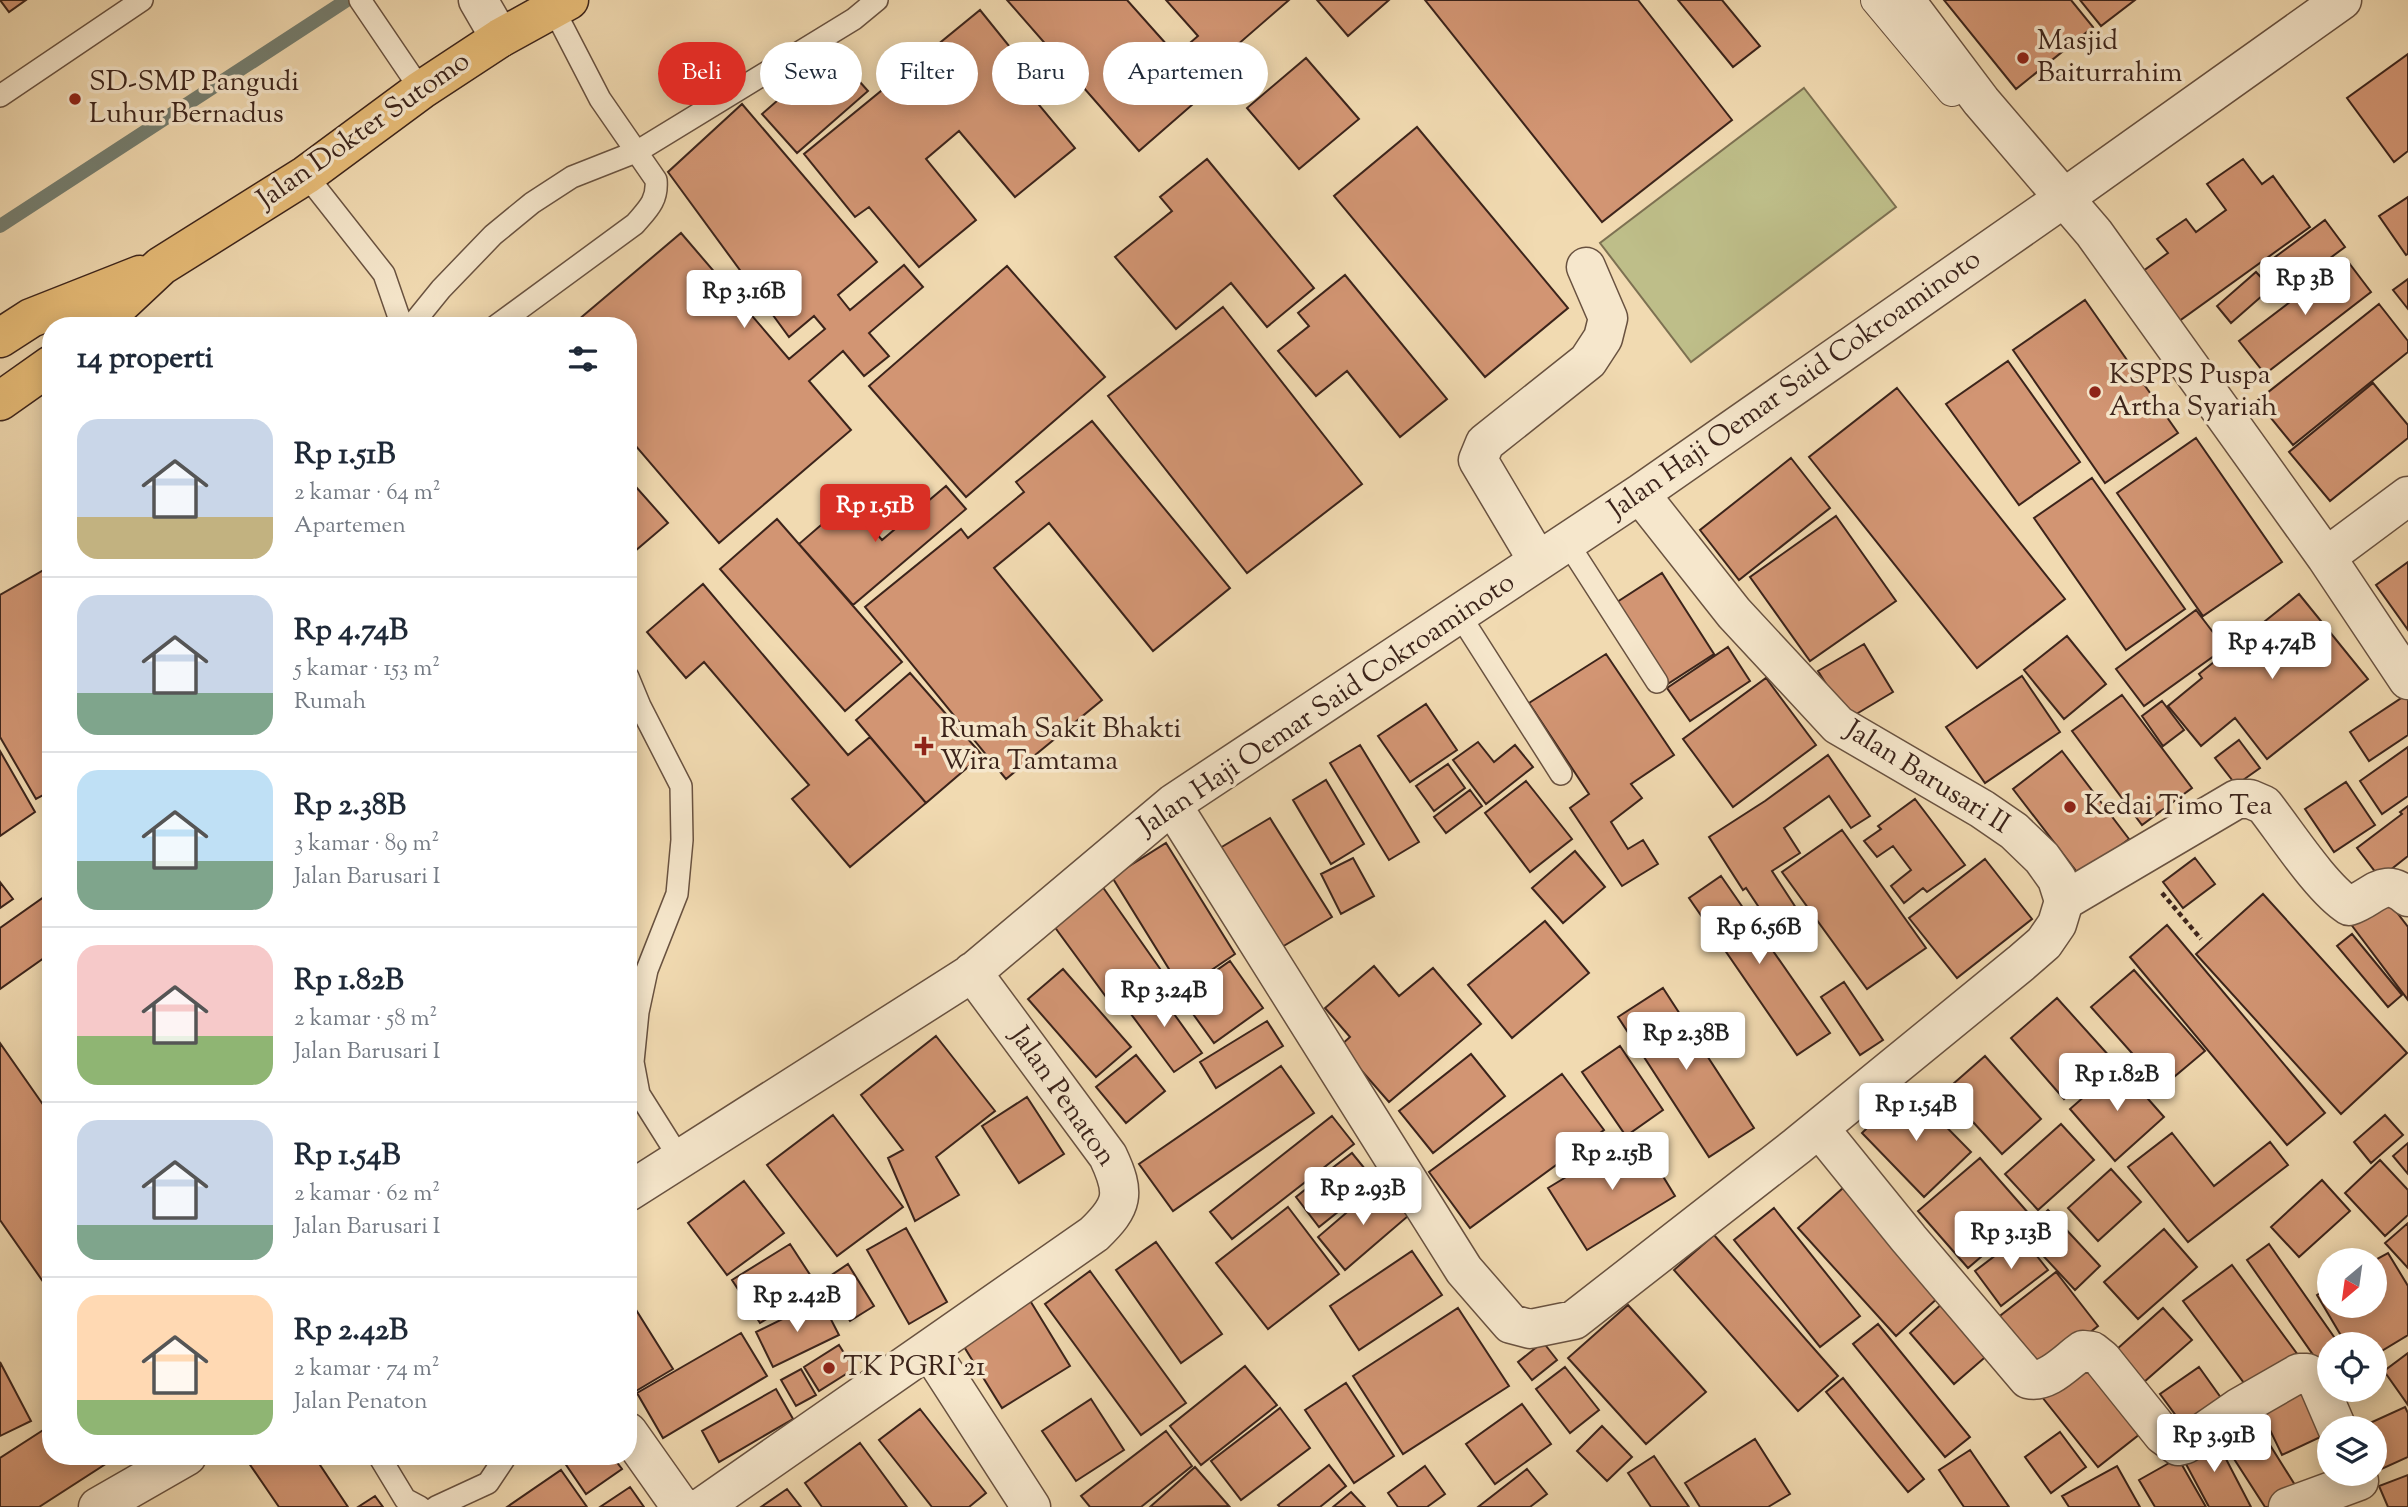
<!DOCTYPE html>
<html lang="id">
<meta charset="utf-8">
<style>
:root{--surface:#fff;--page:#f6f6f7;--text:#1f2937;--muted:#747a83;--line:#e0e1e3;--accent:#d93025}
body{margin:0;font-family:"Sorts Mill Goudy",serif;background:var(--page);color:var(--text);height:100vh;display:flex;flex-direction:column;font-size:26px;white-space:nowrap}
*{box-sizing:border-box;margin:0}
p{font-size:23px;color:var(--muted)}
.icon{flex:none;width:38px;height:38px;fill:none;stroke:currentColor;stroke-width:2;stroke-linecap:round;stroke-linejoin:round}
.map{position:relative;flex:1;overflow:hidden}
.details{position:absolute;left:42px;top:317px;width:595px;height:1148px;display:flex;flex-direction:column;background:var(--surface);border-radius:28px;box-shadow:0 4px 18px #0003}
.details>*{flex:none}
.top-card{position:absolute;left:658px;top:42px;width:665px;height:63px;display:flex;gap:14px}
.needle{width:46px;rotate:209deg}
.tools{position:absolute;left:2317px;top:1248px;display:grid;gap:14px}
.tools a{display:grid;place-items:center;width:70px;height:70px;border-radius:50%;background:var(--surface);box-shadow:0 4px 18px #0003;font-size:35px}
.price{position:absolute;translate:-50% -60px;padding:0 16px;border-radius:7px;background:#fff;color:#222;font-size:23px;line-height:46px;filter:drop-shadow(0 2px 4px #0008)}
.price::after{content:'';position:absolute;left:50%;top:42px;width:21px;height:16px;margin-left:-10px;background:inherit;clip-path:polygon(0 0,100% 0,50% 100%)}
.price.current{background:var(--accent);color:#fff}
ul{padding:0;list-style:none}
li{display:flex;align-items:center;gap:21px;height:175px;padding:0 35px}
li+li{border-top:2px solid var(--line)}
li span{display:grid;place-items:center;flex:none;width:196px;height:140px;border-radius:21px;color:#555}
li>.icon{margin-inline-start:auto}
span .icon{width:84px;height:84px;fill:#fffc;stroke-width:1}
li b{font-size:30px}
h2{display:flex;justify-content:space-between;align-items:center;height:84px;padding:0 35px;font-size:30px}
.tag{padding:0 24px;border-radius:32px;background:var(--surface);box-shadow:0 4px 18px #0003;font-size:24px;line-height:63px}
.tag.current{background:var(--accent);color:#fff}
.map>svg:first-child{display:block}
.garden{fill:#bebe89;stroke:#7d7152;stroke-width:2}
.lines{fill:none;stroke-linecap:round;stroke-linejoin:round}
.stream{stroke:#757f71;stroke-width:14}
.building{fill:#d29573;stroke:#3c241b;stroke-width:2}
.service-casing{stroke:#695240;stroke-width:24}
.pedestrian-casing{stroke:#695240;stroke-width:32}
.minor-casing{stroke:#695240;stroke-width:41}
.trunk-casing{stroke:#3c241b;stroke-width:41}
.path{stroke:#3c241b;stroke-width:4.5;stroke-dasharray:5 3.5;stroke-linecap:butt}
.service{stroke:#f6e7cc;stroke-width:21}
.pedestrian{stroke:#f6e7cc;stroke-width:30}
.minor{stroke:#f6e7cc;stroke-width:38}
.trunk{stroke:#e8bd78;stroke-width:38}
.poi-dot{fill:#8f2418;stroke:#f6e7cc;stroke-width:2.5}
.labels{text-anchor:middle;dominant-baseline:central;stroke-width:7;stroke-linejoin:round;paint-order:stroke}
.poi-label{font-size:28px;fill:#3c241b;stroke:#f6e7cc;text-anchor:start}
.street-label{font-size:28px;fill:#3c241b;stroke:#f6e7cc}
</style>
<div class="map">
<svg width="2408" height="1507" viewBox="0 0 2408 1507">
<rect width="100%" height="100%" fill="#f1dab1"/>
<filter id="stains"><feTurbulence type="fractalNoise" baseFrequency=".00286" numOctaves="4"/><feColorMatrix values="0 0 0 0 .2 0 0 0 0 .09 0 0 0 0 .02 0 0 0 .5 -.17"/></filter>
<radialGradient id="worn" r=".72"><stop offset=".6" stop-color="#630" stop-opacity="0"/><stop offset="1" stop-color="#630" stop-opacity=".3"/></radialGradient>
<!-- garden -->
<path class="garden" d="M1804 88 1896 207 1691 362 1600 243Z"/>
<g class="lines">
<!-- stream -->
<path class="stream" d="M0 226 347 0"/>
</g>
<!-- building -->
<path class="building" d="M0 0H26L9 12Z
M1007 0H1127L1176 55 1198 36 1166 0H1289L1198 79 1208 91 1139 151Z
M1317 0H1389L1348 36Z
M1425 0H1638L1732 120 1602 222Z
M1678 0H1722L1760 46 1733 67Z
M1944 0H2071L2093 27 2016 89Z
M2080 0H2135L2101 26Z
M980 10 1030 72 1019 81 1075 148 1015 197 959 131 926 159 976 220 919 267 869 207 855 217 804 154Z
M833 52 868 91 797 153 762 114Z
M2408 54V151L2394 162 2347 98Z
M1306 58 1359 119 1299 169 1247 108Z
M742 104 877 262 838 295 850 310 904 265 923 287 869 333 889 356 864 376 843 351 809 381 851 430 719 543 628 437V326H571L681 233 789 359 825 329 814 316 789 337 668 172Z
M1417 127 1568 308 1485 377 1334 196Z
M1207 159 1314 288 1267 327 1231 283 1176 329 1115 257 1172 211 1160 197Z
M2243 159 2262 184 2273 176 2310 227 2175 324 2139 274 2168 253 2157 239 2186 219 2196 232 2226 210 2207 184Z
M2408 197V254L2406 255 2379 216Z
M2325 220 2345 247 2283 293 2263 266Z
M2346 259 2371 292 2265 374 2239 341Z
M1007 266 1105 377 966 497 869 386Z
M2256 272 2271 288 2231 323 2217 306Z
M1345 275 1447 399 1400 437 1347 371 1316 396 1278 351 1309 326 1298 313Z
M2408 279V309L2393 290Z
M2085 300 2178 433 2105 483 2013 350Z
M2379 304 2408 341V352L2293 445 2257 401Z
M1223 307 1362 484 1247 573 1108 396Z
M2008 361 2080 462 2019 505 1946 404Z
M2373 383 2408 425V438L2330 501 2289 452Z
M1897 388 2065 599 1977 668 1809 457Z
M1092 421 1230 588 1153 651 1049 523 994 568 1102 700 1006 779 865 607 961 529 968 538 1024 492 1016 482Z
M2196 438 2282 562 2203 616 2117 493Z
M1791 458 1830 508 1739 580 1700 530Z
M628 478 668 523 628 557Z
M2092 478 2185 609 2126 650 2034 518Z
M946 486 966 509 853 605 799 544 849 501 882 540Z
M1836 516 1896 601 1810 661 1750 577Z
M777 519 902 662 845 711 720 569Z
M2408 562V630L2376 585Z
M49 567 51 791 36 799 0 737V595Z
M1662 573 1714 654 1666 685 1614 604Z
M703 584 848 755 870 737 926 803 850 867 792 799 809 785 704 662 686 678 647 632Z
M2299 594 2368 679 2267 759 2235 718 2201 746 2168 706 2202 678 2199 674Z
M2196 610 2225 648 2144 706 2116 669Z
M2067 636 2106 684 2064 719 2024 670Z
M1864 644 1893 692 1848 719 1818 671Z
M1728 647 1750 681 1690 721 1667 688Z
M1606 654 1674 755 1631 784 1642 798 1611 822 1628 849 1643 840 1658 864 1622 886 1570 808 1589 794 1529 703Z
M910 673 982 755 926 803 856 720Z
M2022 676 2060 732 1985 783 1946 727Z
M1766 678 1816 745 1733 807 1683 739Z
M2122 695 2192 788 2142 825 2072 731Z
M2406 695 2408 698V735L2369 761 2350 732Z
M2162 701 2184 730 2163 746 2142 716Z
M1426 704 1457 750 1410 782 1378 736Z
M2239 740 2260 768 2236 785 2215 758Z
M1478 742 1494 762 1515 745 1533 767 1486 804 1453 760Z
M1360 745 1419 842 1389 860 1330 763Z
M2408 747V796L2382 814 2360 781Z
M0 751 35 812 0 836Z
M2062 751 2129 839 2080 876 2013 789Z
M1828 755 1870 816 1851 828 1829 796 1784 828 1800 853 1772 871 1798 911 1772 927 1746 888 1743 890 1709 837 1765 801Z
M1448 764 1465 788 1434 811 1416 786Z
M1326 780 1364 844 1331 864 1293 800Z
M1526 781 1572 839 1530 872 1485 813Z
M2346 782 2375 825 2334 852 2305 809Z
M1470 790 1482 806 1446 833 1434 817Z
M1915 799 1965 865 1927 892 1923 888 1904 903 1891 886 1911 870 1893 846 1877 857 1864 841 1881 829 1878 826Z
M2408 806V856L2380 878 2357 848 2402 814 2400 812Z
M1270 818 1332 917 1272 953 1210 854Z
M1842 830 1926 948 1867 989 1782 872Z
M1166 843 1235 954 1182 990 1112 877Z
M1575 851 1605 887 1563 923 1532 888Z
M1353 858 1374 896 1341 914 1321 874Z
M2195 858 2215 884 2183 908 2163 882Z
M1985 859 2032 919 1957 978 1909 918Z
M1721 876 1830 1033 1797 1055 1689 898Z
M0 882 13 899 0 908Z
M1102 886 1163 973 1115 1009 1051 922Z
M51 892V953L0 989V928Z
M2263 894 2407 1053 2341 1114 2196 954Z
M2385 897 2408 927V1000L2350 923Z
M1545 921 1589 973 1512 1038 1468 985Z
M2167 925 2325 1113 2287 1145 2130 957Z
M2352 934 2402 995 2388 1007 2337 946Z
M1230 961 1263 1008 1214 1043 1180 996Z
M1374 966 1399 996 1433 968 1481 1024 1389 1102 1340 1046 1350 1037 1325 1008Z
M1063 969 1131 1047 1096 1077 1028 999Z
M2134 970 2205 1051 2162 1087 2091 1007Z
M1844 982 1883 1040 1860 1055 1821 997Z
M1154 986 1202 1053 1174 1072 1125 1006Z
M1663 988 1754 1128 1709 1157 1618 1017Z
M2057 998 2111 1058 2064 1099 2011 1038Z
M1267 1021 1283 1046 1216 1088 1200 1062Z
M936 1036 995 1111 936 1157 959 1195 915 1221 888 1158 903 1150 861 1095Z
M0 1043 51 1116V1293L0 1220Z
M1620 1046 1663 1110 1626 1136 1582 1072Z
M1471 1054 1505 1096 1433 1153 1399 1111Z
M1136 1055 1165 1091 1126 1123 1096 1087Z
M1985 1056 2041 1119 2002 1154 1945 1091Z
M1281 1066 1314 1113 1173 1211 1139 1164Z
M2119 1066 2164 1117 2115 1161 2070 1109Z
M1562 1074 1604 1130 1470 1228 1429 1172Z
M1908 1088 1971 1152 1924 1197 1862 1133Z
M1027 1097 1064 1154 1019 1183 982 1126Z
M833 1115 903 1207 837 1256 767 1165Z
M2385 1115 2403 1135 2371 1163 2354 1142Z
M1332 1116 1354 1144 1232 1239 1210 1212Z
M2061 1124 2094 1160 2038 1210 2005 1174Z
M2172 1133 2214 1186 2270 1142 2288 1165 2188 1242 2128 1167Z
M1637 1134 1675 1196 1587 1250 1548 1188Z
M2408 1143V1174L2393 1156Z
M1352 1153 1374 1180 1345 1204 1322 1176Z
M1980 1158 2030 1215 1968 1268 1918 1211Z
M2380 1160 2408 1190V1215L2385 1236 2345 1193Z
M2111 1169 2141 1202 2098 1241 2068 1208Z
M2322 1180 2350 1211 2299 1257 2271 1227Z
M744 1181 784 1233 727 1275 688 1223Z
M1316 1181 1339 1211 1319 1227 1296 1197Z
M1380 1184 1408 1216 1345 1270 1318 1237Z
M1843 1188 1940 1296 1896 1336 1798 1228Z
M1288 1207 1339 1274 1268 1329 1216 1263Z
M1774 1208 1860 1316 1820 1347 1734 1240Z
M2048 1210 2100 1266 2075 1290 2023 1234Z
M2408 1223V1268L2385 1243Z
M906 1228 947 1302 909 1324 867 1250Z
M2164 1229 2197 1267 2138 1319 2104 1282Z
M1714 1235 1838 1376 1798 1411 1674 1270Z
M2021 1236 2048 1270 2001 1306 1975 1271Z
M1156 1242 1222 1334 1181 1363 1116 1270Z
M790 1244 818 1287 760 1323 732 1280Z
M2269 1244 2339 1344H2329V1350L2316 1359 2247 1260Z
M1412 1251 1442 1295 1359 1350 1330 1306Z
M2388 1253 2408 1286V1335L2375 1355V1344H2346L2317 1295 2329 1287V1306H2375V1260Z
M848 1264 874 1306 850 1321 824 1280Z
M2232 1265 2298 1355 2250 1391 2183 1301Z
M1090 1271 1186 1403 1141 1435 1045 1304Z
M2056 1272 2098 1326 2038 1373 1996 1319Z
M1026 1294 1070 1366 1002 1408 958 1337Z
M628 1297 673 1369 636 1391 628 1378Z
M821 1300 839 1335 773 1367 756 1332Z
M1945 1301 1990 1353 1954 1384 1910 1333Z
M1628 1305 1706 1392 1646 1444 1568 1358Z
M1458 1308 1509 1386 1403 1454 1353 1376Z
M2163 1308 2192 1340 2136 1389 2108 1357Z
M1878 1324 1970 1437 1945 1457 1853 1344Z
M741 1333 767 1376 663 1438 637 1393Z
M1543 1342 1557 1360 1532 1380 1518 1362Z
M839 1345 854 1369 819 1391 804 1367Z
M2408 1353V1405L2384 1371Z
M2089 1359 2145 1430 2098 1467 2042 1397Z
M0 1362 31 1421 0 1436Z
M1245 1366 1277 1405 1201 1465 1170 1426Z
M1565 1367 1599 1410 1570 1433 1536 1389Z
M2199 1367 2229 1409 2191 1436 2160 1394Z
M801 1369 816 1395 796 1406 781 1380Z
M1843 1378 1924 1479 1908 1492 1826 1392Z
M2308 1382 2329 1433 2282 1455 2258 1405Z
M1346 1383 1394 1456 1354 1483 1305 1410Z
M776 1389 793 1419 719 1462 702 1431Z
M1091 1399 1124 1450 1076 1481 1042 1431Z
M1522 1404 1551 1444 1495 1484 1466 1444Z
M2405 1407 2408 1413V1457L2375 1472V1428H2359Z
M1280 1408 1310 1448 1241 1500 1211 1461Z
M920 1409 986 1493 969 1507H932L879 1440Z
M2250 1413 2300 1493 2277 1507H2265L2218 1434Z
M51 1425V1456H118L39 1507H0V1458Z
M1602 1426 1632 1457 1607 1481 1577 1451Z
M1166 1431 1192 1466 1141 1507H1090L1081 1496Z
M2060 1432 2086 1467 2051 1493 2025 1457Z
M2213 1434 2251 1507H2209L2179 1451Z
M1755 1439 1790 1494 1768 1507H1700L1685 1483Z
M860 1443 907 1507H822L805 1483Z
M1970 1450 2009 1507H1964L1939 1470Z
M244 1456H314L348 1507H279Z
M560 1456H612L622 1469 586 1494Z
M1654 1456 1689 1507H1651L1628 1473Z
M2178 1458 2206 1507H2155L2139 1480Z
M1329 1465 1346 1486 1320 1507H1280L1278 1505Z
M1425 1466 1445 1494 1427 1507H1398L1388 1493Z
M2117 1466 2140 1507H2069L2062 1496Z
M1195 1467 1229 1506 1150 1507Z
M1527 1469 1547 1494 1530 1507H1478Z
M561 1470 587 1507H507Z
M2408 1475V1507H2388L2379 1486Z
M630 1487 644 1507H600Z
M787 1489 801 1507H761Z
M1351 1492 1365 1507H1333Z
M375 1496 383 1507H358Z"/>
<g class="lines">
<!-- service casing -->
<g class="service-casing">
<path id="service" d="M360 0 421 90
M0 96 142 0
M306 175 384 274 402 326
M411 326 441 289 493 235 532 203 572 177 638 151 854 19 877 0
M496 326 635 224C647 210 658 201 656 180L600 99 554 10
M1567 542 1657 682
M1459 614 1561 774
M628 677 640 706
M628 714 640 706 681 786 682 840 677 894 647 970 638 1012 633 1062 639 1094 680 1159
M379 1456 405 1499 420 1507
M436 1507 488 1483 506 1456"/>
</g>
<!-- pedestrian casing -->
<g class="pedestrian-casing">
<path id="pedestrian" d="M1876 0 1952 91"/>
</g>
<!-- minor casing -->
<g class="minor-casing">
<path id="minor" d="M478 0 500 38
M2342 0 2064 198 2094 233 2326 557 2408 680
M1640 494 1734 613 1838 725 1982 809 2014 831 2042 858 2057 879 2064 901
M2326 557 2408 496
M1538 561 1478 460 1485 443 1588 361 1603 338 1608 318 1586 267
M1172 805 1464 1270 1511 1324 1530 1329 1574 1320 1797 1146 2021 963 2044 943 2057 924 2064 901
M2064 901 2237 799H2250L2264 805C2286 833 2321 888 2349 906 2374 898 2383 875 2408 897
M1819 1128 1909 1239 2028 1379C2048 1384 2067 1361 2083 1350L2092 1351 2102 1359 2163 1435 2178 1446 2186 1444 2238 1408 2299 1373H2307L2315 1377 2337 1428
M628 1192 972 973 1174 803 1641 493 2064 198 1981 101 1905 0
M929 1349 1094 1234C1123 1206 1126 1194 1108 1156L972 972
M628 1432 681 1507
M98 1507 187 1456
M702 1507 929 1349 1031 1507
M2288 1507 2359 1481"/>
</g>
<!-- trunk casing -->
<g class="trunk-casing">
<path id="trunk" d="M97 326 161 266 306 175 421 90 500 38 569 0
M0 338 31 318 140 275
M0 401 51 365"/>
</g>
<!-- path -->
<path class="path" d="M2162 893 2201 939"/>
<!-- service -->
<use href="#service" class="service"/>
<!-- pedestrian -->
<use href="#pedestrian" class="pedestrian"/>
<!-- minor -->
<use href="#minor" class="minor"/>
<!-- trunk -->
<use href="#trunk" class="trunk"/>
</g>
<!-- markers -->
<g class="poi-dot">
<circle cx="2023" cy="58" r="7"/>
<circle cx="75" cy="99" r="7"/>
<circle cx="2095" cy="392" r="7"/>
<path d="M920.5 735.5h7v7h7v7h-7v7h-7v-7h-7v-7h7z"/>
<circle cx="2070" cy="807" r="7"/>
<circle cx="829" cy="1368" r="7"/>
</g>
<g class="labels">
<!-- poi labels -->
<g class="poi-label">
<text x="2037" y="42">Masjid<tspan x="2037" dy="32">Baiturrahim</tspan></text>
<text x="89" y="83">SD-SMP Pangudi<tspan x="89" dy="32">Luhur Bernadus</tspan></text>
<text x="2109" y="376">KSPPS Puspa<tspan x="2109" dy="32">Artha Syariah</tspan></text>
<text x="940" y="730">Rumah Sakit Bhakti<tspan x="940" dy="32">Wira Tamtama</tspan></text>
<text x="2084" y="807">Kedai Timo Tea</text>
<text x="843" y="1368">TK PGRI 21</text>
</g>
<!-- street labels -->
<g class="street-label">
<text transform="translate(364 131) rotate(-35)">Jalan Dokter Sutomo</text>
<text transform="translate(1795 385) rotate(-35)">Jalan Haji Oemar Said Cokroaminoto</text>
<text transform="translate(1327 705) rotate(-34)">Jalan Haji Oemar Said Cokroaminoto</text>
<text transform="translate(1927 778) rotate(32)">Jalan Barusari II</text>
<text transform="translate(1062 1097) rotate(55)">Jalan Penaton</text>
</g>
</g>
<rect width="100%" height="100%" filter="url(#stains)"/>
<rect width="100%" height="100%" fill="url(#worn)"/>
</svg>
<div class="tools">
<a><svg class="needle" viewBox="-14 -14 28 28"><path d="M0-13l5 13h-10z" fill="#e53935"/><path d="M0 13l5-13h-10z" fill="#747a83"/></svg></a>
<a><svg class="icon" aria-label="locate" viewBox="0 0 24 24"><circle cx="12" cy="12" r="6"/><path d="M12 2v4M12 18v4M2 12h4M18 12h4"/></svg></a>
<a><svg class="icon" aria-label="layers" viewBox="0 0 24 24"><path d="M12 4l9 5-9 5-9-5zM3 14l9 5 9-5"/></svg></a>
</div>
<b class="price" style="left:2305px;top:317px">Rp 3B</b>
<b class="price" style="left:744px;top:330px">Rp 3.16B</b>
<b class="price current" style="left:875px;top:544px">Rp 1.51B</b>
<b class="price" style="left:2272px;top:681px">Rp 4.74B</b>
<b class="price" style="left:1759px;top:966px">Rp 6.56B</b>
<b class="price" style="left:1164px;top:1029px">Rp 3.24B</b>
<b class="price" style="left:1686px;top:1072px">Rp 2.38B</b>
<b class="price" style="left:2117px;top:1113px">Rp 1.82B</b>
<b class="price" style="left:1916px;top:1143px">Rp 1.54B</b>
<b class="price" style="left:1612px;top:1192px">Rp 2.15B</b>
<b class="price" style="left:1363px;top:1227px">Rp 2.93B</b>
<b class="price" style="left:2011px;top:1271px">Rp 3.13B</b>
<b class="price" style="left:797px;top:1334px">Rp 2.42B</b>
<b class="price" style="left:2214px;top:1474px">Rp 3.91B</b>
<div class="top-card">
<a class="tag current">Beli</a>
<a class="tag">Sewa</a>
<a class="tag">Filter</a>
<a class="tag">Baru</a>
<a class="tag">Apartemen</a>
</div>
<section class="details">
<h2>14 properti<svg class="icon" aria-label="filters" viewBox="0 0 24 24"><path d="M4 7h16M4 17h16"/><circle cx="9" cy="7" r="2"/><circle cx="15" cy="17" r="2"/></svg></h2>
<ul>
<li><span style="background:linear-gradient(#c9d6e8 70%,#c2b280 0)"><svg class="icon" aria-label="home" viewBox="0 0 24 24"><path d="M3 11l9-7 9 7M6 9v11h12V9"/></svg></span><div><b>Rp 1.51B</b><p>2 kamar · 64 m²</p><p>Apartemen</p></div></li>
<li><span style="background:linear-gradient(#c9d6e8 70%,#7fa58c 0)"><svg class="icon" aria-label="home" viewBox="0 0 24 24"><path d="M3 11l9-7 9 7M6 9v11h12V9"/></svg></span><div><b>Rp 4.74B</b><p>5 kamar · 153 m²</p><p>Rumah</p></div></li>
<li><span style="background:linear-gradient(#bfe0f5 65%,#7fa58c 0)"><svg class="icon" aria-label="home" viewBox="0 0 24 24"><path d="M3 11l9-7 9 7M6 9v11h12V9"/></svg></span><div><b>Rp 2.38B</b><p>3 kamar · 89 m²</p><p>Jalan Barusari I</p></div></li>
<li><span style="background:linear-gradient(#f6c9c9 65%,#8fb573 0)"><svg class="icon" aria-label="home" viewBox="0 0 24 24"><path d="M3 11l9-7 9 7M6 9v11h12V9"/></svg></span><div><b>Rp 1.82B</b><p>2 kamar · 58 m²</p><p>Jalan Barusari I</p></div></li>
<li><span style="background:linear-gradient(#c9d6e8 75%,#7fa58c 0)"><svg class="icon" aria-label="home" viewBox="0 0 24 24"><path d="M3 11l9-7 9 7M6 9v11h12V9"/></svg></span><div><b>Rp 1.54B</b><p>2 kamar · 62 m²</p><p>Jalan Barusari I</p></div></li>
<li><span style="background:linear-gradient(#ffd9b3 75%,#8fb573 0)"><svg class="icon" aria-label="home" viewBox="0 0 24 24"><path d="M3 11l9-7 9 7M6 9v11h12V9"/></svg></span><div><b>Rp 2.42B</b><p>2 kamar · 74 m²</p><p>Jalan Penaton</p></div></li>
</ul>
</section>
</div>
